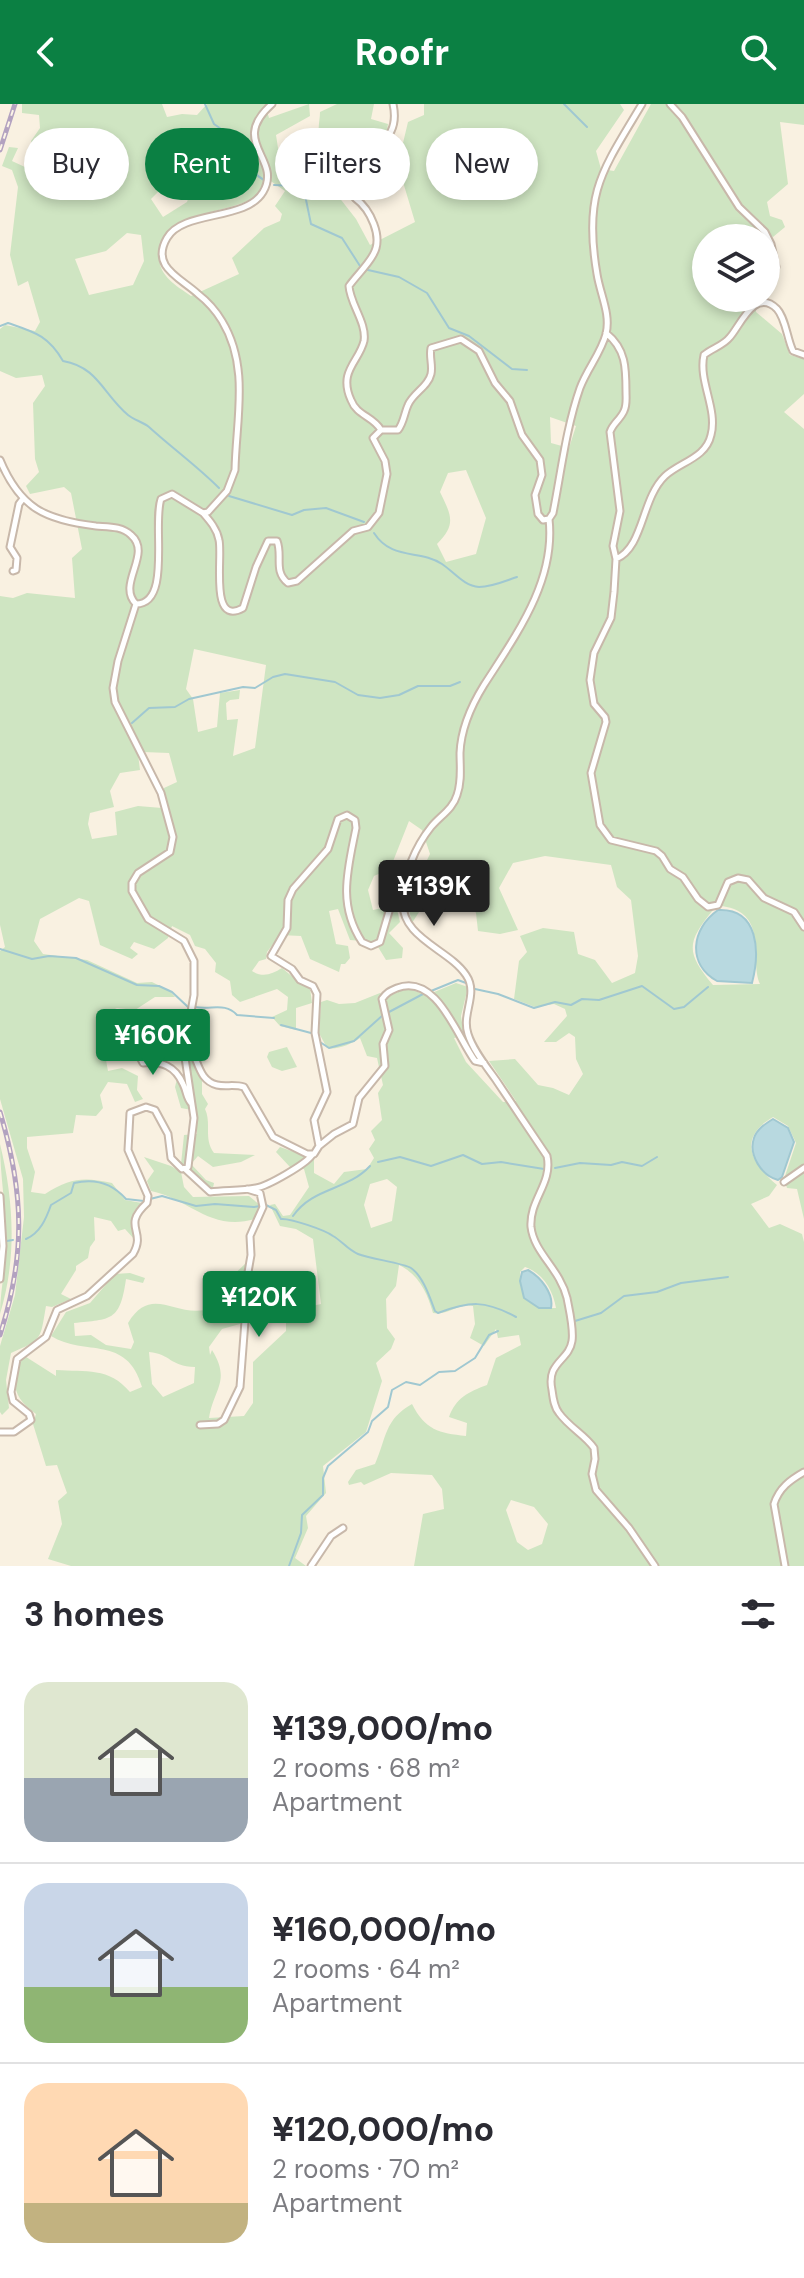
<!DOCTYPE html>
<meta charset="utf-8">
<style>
:root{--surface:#fff;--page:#f2f2f3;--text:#2b2b33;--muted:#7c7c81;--line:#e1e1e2;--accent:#0b8043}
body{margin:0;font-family:"DM Sans",sans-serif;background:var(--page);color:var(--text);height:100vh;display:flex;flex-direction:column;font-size:30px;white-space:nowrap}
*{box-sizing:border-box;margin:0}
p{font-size:26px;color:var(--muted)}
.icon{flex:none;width:44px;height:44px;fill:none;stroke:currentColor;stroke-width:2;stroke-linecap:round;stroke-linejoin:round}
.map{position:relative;height:1462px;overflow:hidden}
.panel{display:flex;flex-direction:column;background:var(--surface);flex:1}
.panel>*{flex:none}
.hud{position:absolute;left:24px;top:24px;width:756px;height:72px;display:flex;gap:16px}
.fabs{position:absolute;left:692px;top:120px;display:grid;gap:16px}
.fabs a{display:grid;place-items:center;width:88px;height:88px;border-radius:50%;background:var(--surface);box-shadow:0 4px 12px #0003;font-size:40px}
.price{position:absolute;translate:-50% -68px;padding:0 18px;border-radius:8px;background:var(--accent);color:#fff;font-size:26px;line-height:52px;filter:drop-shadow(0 2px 4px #0008)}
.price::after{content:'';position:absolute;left:50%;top:48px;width:24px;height:18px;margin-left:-12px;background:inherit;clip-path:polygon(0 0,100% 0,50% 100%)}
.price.active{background:#222;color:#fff}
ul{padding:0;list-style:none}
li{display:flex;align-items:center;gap:24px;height:200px;padding:0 24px}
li+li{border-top:2px solid var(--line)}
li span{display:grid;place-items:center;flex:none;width:224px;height:160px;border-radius:24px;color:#555}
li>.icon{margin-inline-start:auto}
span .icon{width:96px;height:96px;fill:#fffc;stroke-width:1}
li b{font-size:34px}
h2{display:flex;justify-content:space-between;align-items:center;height:96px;padding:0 24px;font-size:34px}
.tag{padding:0 28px;border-radius:36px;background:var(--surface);box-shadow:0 4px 12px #0003;font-size:28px;line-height:72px}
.tag.active{background:var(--accent);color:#fff}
header{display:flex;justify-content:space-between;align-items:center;height:104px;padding:0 24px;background:var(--accent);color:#fff;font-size:36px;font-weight:800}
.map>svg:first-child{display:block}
.green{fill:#cfe5c2;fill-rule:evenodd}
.water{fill:#b8d9e0;stroke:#a0c8d1;stroke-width:2}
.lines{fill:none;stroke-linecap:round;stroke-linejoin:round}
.stream{stroke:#a0c8d1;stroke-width:2}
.street-casing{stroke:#c8b8aa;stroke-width:9}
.street{stroke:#fff;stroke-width:5}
.rail-casing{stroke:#b3a2c0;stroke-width:5}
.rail{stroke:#fdf5e7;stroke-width:2;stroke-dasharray:6;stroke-linecap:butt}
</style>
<header><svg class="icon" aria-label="back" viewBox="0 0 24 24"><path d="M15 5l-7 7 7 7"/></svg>Roofr<svg class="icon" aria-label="search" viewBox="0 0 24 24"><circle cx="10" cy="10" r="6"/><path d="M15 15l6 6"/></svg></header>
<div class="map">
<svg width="804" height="1462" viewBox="0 0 804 1462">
<rect width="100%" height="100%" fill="#f9f1e1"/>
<!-- green -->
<path class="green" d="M22 0H162L167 13 182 10 197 11 207 0H265L269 14 309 0 310 12 276 31 280 57 324 74 356 115 370 141 415 118 403 78 390 75 388 67 398 60 408 18 424 11V0H620L624 6 596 47 601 65 614 67 651 0H804V21L780 18 788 80 767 98 770 112 782 116 785 123 773 133 757 121 764 134H706V194H755L756 208 782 230 790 251 804 255V290L784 308 804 325V1115L797 1085 787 1084 784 1075 796 1039 788 1022 773 1013C737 1034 751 1059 777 1081L769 1092 751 1100 769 1124 780 1120 802 1130 804 1138V1462H414L423 1410 444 1405 442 1385 432 1371 391 1369 364 1381 361 1378 349 1381 348 1378 356 1366 375 1360C387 1333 384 1316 412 1300 425 1326 439 1329 466 1332L467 1319 449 1313C456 1294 468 1288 487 1281L496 1254 521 1241 519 1231 498 1234 496 1225 484 1242 470 1234 475 1220 473 1202C458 1199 447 1212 433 1209 427 1188 419 1171 399 1161L396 1182 386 1195 387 1224 395 1235 391 1245 376 1259 382 1277 366 1328 323 1362 326 1389 306 1412 308 1424 295 1454 306 1462H71L48 1455 62 1420 58 1397 67 1389 57 1361 46 1362 33 1320 36 1310C12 1293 10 1278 23 1251L56 1272V1266C86 1268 109 1263 130 1288L142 1283C127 1230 85 1253 51 1232L66 1208 90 1199 115 1170 130 1169 145 1174 143 1179 126 1175C120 1218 111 1215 74 1219L75 1232 91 1231 106 1241 131 1245 134 1238 128 1219C151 1181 173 1212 205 1206 211 1204 218 1201 223 1198V1181L246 1159 243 1177 246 1189 225 1197 242 1194 246 1196 240 1220 222 1225 209 1243 210 1251 212 1246C231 1277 214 1284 209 1314L244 1312 253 1299V1258L286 1227V1214L302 1204 321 1200 313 1135 296 1125 280 1122 270 1101 275 1100 283 1112 290 1111 309 1083 304 1065 290 1063 276 1048 280 1043 314 1055V1069L334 1080 344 1068 367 1065 374 1054 369 1045 375 1036 371 1027 382 1016 378 989 383 981 377 954 367 952 360 934C352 940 337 946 327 944L319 929 321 898 327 896 339 900 355 899 380 889 387 893 406 884 427 891 456 879 468 883 461 912 464 932 454 934 466 958 503 998 516 997 489 957 515 955 538 981 553 984 569 991 583 970 576 955 575 933 569 929 556 938H544L567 912 565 905 554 900 535 903 514 895 519 857 527 848 520 832 543 824 574 828 578 850 595 856 612 879 635 869 638 852 631 796 617 783 611 761 545 752 513 759 499 784 518 826 500 830 478 827 476 809 467 794 473 790 421 805 412 819 407 797 430 750 422 726 409 717 390 765 374 772 368 786 373 806 396 801 400 818 389 829 403 844 402 854 386 856 375 838 350 836 338 805 329 807 336 840 348 842 350 854 345 860H341L339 868 310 855 301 832 280 831 267 848 266 855 259 857 252 867C263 874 272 870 282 864L300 879 310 884 312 899 296 904V926L280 922 272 913 287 906 288 893 277 885 240 898 232 891 230 877 215 868 216 859 205 845 195 842 190 831 172 822 168 834 154 845 134 838 130 844 138 850 132 855 100 841 89 797 79 794 40 815 34 837 43 850 87 856 137 879 152 878 170 887 175 893H155L135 906 117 904 102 911V934L108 967 122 964 138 972 137 986 143 995 135 998 127 980 108 978 100 991 103 1004 96 1012 76 1011 73 1029 27 1033V1044L35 1068 31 1088 45 1090C71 1074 83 1073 112 1079L125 1096 142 1099C128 1109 132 1120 135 1136L125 1125 118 1127 111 1117 94 1113 95 1136 90 1143 88 1154 76 1162V1166L61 1190 71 1195 52 1203 46 1202C40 1236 43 1235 11 1249L6 1276 9 1304 2 1311 0 1308V1242L15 1191 24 1113 23 1075 0 995V847L5 843 0 821V492L13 494 27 489 75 494 72 454 82 445 71 389 64 383 30 390 26 382 39 368 35 355 33 299 45 282 42 271 16 274 0 267V225L5 221 35 227 40 218 28 177 18 182 10 151 18 83 12 66 2 62 9 43 18 44 12 57 27 64 35 46 31 37 40 24 39 11 22 9ZM181 28 193 80 187 98 163 113 151 95 175 71 171 41ZM265 73 285 87 275 102 282 110 280 117 264 124 232 154 239 170 191 192C174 180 155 170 160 146 166 109 220 110 247 97 258 92 261 84 265 73ZM127 129 141 131 144 157 133 181 89 191 75 155 106 147ZM550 313 576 322 569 344 551 339ZM466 366 486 414 476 450 446 458 437 440C457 420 451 411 440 388L448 369ZM194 545 266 561 255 644 233 652 238 615 227 616 226 599 230 596 239 595 240 586 220 589 217 623 198 628 193 595 186 585ZM143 648 169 649 177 678 164 684 162 704 138 702 115 708 117 731 92 735 88 720 90 709 114 703 110 687 120 669 140 666 138 650ZM704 797C716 803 724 801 734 805 766 818 750 857 760 880L713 881C685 848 687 838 713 806L701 801ZM387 1075 397 1083 392 1117 371 1124 364 1101 370 1080ZM525 1163C543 1169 553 1186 556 1204H539L521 1184 520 1168ZM149 1248C171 1250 169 1262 195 1263L194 1279 163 1293 152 1280ZM511 1396 534 1403 548 1420 542 1440 528 1446 517 1438 506 1406Z
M337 0H374L371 15 388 20 386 33 372 42 362 61 345 62 334 65C331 51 321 38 319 28 318 22 320 15 320 8Z
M287 943 297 963 282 967 272 963 267 953 269 948Z
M186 946H191L202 976V990L208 1000 205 1005C212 1020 203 1034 214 1049L255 1051 241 1058 213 1063 198 1052 191 1060 206 1076 214 1079 213 1084C200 1080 193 1068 181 1060L184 1031 197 1030V1007L181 1004 175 983 177 975 190 981Z
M0 1040C14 1097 17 1154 0 1210 0 1186 6 1164 6 1141 7 1107 0 1074 0 1040Z
M144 1053 171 1062 181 1068 184 1083 193 1093 249 1092 261 1102 255 1115C210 1128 190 1095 151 1087L147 1077 154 1067Z
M263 1176 279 1178 283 1195 265 1201 263 1192 266 1190Z"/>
<!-- water -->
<path class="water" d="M718 806C759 804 760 848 752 879L717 877C687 860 691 825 718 806Z
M773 1015 788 1024 794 1038 782 1073 778 1076C762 1072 748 1051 754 1034 757 1025 765 1020 773 1015Z
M528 1166C541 1173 554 1190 551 1204H539L524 1194 520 1177 522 1168Z"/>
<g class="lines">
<!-- stream -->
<path class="stream" d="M205 0 214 20 244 41C248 56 249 68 264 76
M564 0 587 23
M274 81 296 82 305 91 311 120 342 134 360 162 368 166 399 173 427 189 449 224 469 232 512 265 527 266
M0 222 8 219C34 228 48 231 63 257 98 263 103 290 128 311 134 316 143 318 149 323 172 344 197 362 219 384
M229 392 292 411 304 406 326 404 364 418
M374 429C392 457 420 445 442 460 454 468 464 482 479 483 492 483 505 477 517 473
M132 619 149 604 175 603 189 595 243 583 255 584 273 573 285 570 335 578 358 591 380 594 399 591 418 582H450L460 578
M0 845 32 855 49 852 76 854 137 881 159 882 172 888 188 903
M475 885 498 890 534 904 555 898 571 901 582 895 599 896 642 882 674 905 684 903 708 883
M431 887 458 876 466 879
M195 903C212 906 225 898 237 911L274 914
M389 908 423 890
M281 921 311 929
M320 938 329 944 354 937 383 911
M378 1058 400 1053 431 1062 463 1051 482 1060 501 1058 544 1065
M555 1064 580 1059 611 1061 622 1058 642 1062 657 1053
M150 1095 162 1092 196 1102 215 1100 254 1103 266 1101 276 1106 281 1115C290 1114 325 1126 333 1132 342 1137 348 1146 358 1150 371 1155 403 1159 411 1164 423 1172 430 1194 435 1207L438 1209C470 1197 485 1196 516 1213
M293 1112C313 1083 347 1087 370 1062
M26 1135C40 1129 46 1115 51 1101L71 1089 74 1079C95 1074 112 1079 126 1095L144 1097
M0 1138 13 1136
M575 1217 601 1209 624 1192 657 1188 681 1179 728 1173
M289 1462 301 1429 302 1411 323 1391V1374L328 1362 368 1328 372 1317 388 1303 392 1286 406 1278 420 1281 439 1268 455 1267 475 1254 489 1231 498 1227"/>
<!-- street casing -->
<g class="street-casing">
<path id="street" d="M642 0C602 67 583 89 597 170 600 190 611 210 606 230 601 249 587 265 580 284 566 324 561 369 553 409L549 415C556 477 516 531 484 581 471 602 461 624 460 649 460 663 462 677 457 691 453 705 440 712 431 723 415 743 404 770 403 796 400 834 449 845 466 871 479 890 461 909 468 930 473 946 486 962 496 976 513 1001 530 1027 547 1052 553 1079 529 1096 531 1123 534 1149 560 1165 567 1194 569 1205 574 1225 572 1237 569 1257 546 1258 552 1286 553 1294 554 1303 559 1309 569 1323 585 1331 594 1344L595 1355 592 1370 596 1386 629 1424 655 1462
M670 0 682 13 739 103 765 128 771 140 776 163 766 181
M606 229C626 245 626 264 626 288 626 295 627 301 624 307 620 316 613 319 610 328L620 407 613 442 616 455 614 488 611 514 594 549 590 576 594 600 605 613 606 618 591 669 600 721 611 736 656 747 662 752 670 765 683 773 698 795 708 803 718 801 728 778 738 774 748 776 764 794 794 808 804 823
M381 326C373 312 357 312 351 296 338 267 359 258 364 237 367 219 350 200 349 182 356 172 367 162 373 151 384 133 370 105 355 94 355 88 354 80 355 75 366 42 402 40 393 0
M0 356C20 404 45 416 96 422 108 423 122 422 131 431 153 450 116 480 136 500 172 500 152 420 161 395L172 390 203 409 208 408 227 387 235 366C236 315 250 263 222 217 216 207 207 197 198 190 181 174 150 163 167 134 183 106 246 117 263 88 283 54 228 39 272 0
M203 409C210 417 217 425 219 436 223 453 209 523 243 504L256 463 268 437H277C283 452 273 467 288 479L297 477 353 427 368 423 379 409 387 370 385 357 373 334 381 326H398C404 318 404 310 408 301 413 289 428 283 431 270 433 261 429 253 431 244L461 235 479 247 495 279 510 297 522 331 540 356 542 371 535 391 538 410 543 416 549 415
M616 455C644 443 641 395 665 372 680 358 706 354 711 331 718 305 698 277 704 251 712 244 723 242 730 233 740 222 755 183 777 205 786 215 787 235 793 247L804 251
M13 467 16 466 17 454 10 443 19 400 22 396
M124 931 131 936 143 959C162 957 175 962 183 980 187 988 186 993 191 999
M186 939C199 951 196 976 217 981 226 983 234 980 244 983L273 1033 307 1050H314L319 1042 314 1016 327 988 315 929 317 890 313 882 300 876 292 865 271 852 287 824 288 796 293 785 328 745 338 715 347 711 355 716 356 724C348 765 337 800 362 838L371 842 380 838 390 804 404 781
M319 1042 334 1030 353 1020 359 994 385 962 383 940 389 926 382 895C387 888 390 887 397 884 437 869 457 933 475 957L484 959
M185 1065 210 1088C225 1086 241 1087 256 1084 268 1082 306 1060 312 1051
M784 1078 804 1064
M0 1092 3 1142 0 1175
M200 1321 218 1320 224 1316 240 1283 245 1217 252 1198 247 1174 251 1151 250 1132 263 1103 260 1089 247 1085
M0 1328H14L31 1316 29 1310 13 1297 11 1288 17 1255 46 1233 57 1206 87 1192 133 1150C147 1126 121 1123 147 1099L148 1092 128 1046 130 1009 146 1003 155 1006 168 1030 171 1054 182 1065 188 1063 194 1014 184 947 194 891V857L184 837 148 815 132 787V779L138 769 170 748 173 733 161 689 115 598 113 584 118 557 136 500
M311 1462 331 1432 343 1424
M785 1462 774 1400C779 1384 790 1376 804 1368"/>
</g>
<!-- street -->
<use href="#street" class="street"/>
<!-- rail casing -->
<g class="rail-casing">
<path id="rail" d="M0 46 15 0
M0 1008C24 1089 26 1150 0 1231"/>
</g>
<!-- rail -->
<use href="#rail" class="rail"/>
</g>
</svg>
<div class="fabs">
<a><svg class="icon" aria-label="layers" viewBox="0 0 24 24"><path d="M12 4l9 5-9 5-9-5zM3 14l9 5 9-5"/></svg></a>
</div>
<b class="price active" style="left:434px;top:824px">¥139K</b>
<b class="price" style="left:153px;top:973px">¥160K</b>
<b class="price" style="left:259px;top:1235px">¥120K</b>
<div class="hud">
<a class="tag">Buy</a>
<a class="tag active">Rent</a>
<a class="tag">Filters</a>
<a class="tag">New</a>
</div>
</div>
<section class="panel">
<h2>3 homes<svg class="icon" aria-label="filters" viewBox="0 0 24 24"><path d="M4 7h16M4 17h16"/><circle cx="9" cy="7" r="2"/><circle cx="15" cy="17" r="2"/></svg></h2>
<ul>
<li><span style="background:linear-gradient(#dfe7d0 60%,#9aa5b1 0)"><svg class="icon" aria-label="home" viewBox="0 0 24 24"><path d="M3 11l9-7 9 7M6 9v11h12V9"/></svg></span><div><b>¥139,000/mo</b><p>2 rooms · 68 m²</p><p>Apartment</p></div></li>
<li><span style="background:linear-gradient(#c9d6e8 65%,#8fb573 0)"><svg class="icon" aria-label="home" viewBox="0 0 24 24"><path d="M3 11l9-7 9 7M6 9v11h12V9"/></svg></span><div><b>¥160,000/mo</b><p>2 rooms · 64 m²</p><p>Apartment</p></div></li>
<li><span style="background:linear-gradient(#ffd9b3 75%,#c2b280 0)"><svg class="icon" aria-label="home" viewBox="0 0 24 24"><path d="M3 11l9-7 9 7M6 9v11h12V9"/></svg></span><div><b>¥120,000/mo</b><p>2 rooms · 70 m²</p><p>Apartment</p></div></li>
</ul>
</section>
